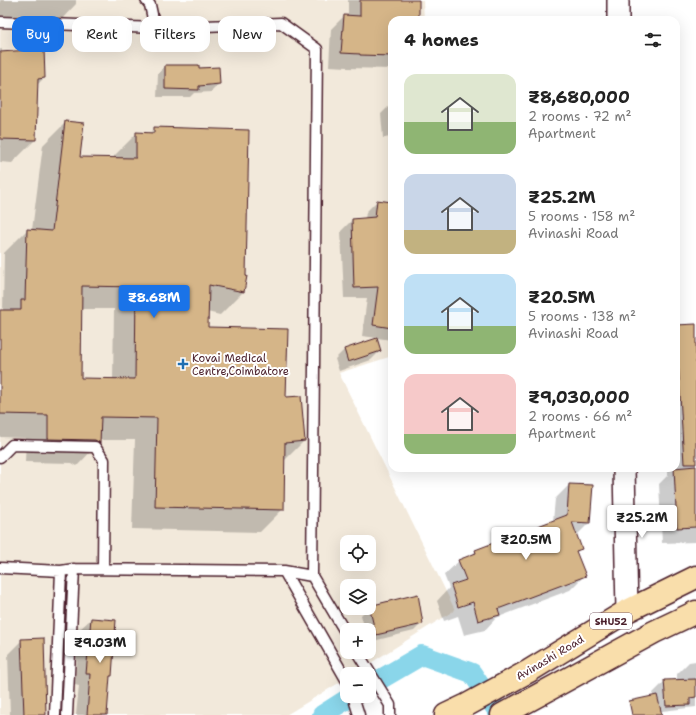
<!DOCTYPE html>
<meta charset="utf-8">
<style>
:root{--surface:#fff;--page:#f2f2f2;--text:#222;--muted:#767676;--accent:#1a73e8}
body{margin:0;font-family:"Shantell Sans",sans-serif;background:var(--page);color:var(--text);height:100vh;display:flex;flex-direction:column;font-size:15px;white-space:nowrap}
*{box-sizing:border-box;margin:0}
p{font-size:13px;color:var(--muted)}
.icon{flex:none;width:22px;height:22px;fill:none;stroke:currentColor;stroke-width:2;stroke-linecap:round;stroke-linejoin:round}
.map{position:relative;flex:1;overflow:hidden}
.side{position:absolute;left:388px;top:16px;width:292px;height:456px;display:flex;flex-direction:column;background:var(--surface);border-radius:12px;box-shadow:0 4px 16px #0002}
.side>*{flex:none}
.banner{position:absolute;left:12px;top:16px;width:316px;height:36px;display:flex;gap:8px}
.buttons{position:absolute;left:340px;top:535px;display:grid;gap:8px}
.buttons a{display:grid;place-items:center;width:36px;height:36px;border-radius:8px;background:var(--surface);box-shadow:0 4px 16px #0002;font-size:20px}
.price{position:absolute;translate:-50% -34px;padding:0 9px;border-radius:4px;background:#fff;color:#222;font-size:13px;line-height:26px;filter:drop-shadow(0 1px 2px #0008)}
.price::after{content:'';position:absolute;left:50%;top:24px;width:12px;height:9px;margin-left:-6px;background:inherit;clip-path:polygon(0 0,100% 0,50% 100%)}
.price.on{background:var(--accent);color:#fff}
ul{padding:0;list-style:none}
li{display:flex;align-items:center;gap:12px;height:100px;padding:0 16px}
li span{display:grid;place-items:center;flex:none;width:112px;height:80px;border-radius:12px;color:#555}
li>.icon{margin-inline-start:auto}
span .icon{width:48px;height:48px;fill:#fffc;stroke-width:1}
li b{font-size:17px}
h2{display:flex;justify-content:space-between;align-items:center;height:48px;padding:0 16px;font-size:17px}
.pill{padding:0 14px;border-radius:12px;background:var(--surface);box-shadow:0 4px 16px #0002;font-size:14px;line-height:36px}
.pill.on{background:var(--accent);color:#fff}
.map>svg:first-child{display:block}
.built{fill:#f2e9db;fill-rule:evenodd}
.shadow{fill:#0003;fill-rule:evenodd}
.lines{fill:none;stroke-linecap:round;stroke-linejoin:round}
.canal{stroke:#8ad6ea;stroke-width:20}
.building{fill:#d5b588;stroke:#4a1f2b;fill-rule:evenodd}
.service-casing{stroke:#4a1f2b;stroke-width:13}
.minor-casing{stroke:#4a1f2b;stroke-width:24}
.primary-casing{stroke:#4a1f2b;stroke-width:25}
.service{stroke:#fff;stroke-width:10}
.minor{stroke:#fff;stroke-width:21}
.primary{stroke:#f9deab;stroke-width:22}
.poi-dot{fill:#1f6fb2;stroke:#fff;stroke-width:1.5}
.labels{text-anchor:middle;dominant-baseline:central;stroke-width:4;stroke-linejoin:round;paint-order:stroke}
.shield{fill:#fff;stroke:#80626b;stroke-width:1}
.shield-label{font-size:10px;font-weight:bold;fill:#4a1f2b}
.poi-label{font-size:11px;fill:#4a1f2b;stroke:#fff;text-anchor:start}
.street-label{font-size:11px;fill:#4a1f2b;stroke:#fff}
</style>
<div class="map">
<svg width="696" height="715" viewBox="0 0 696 715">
<rect width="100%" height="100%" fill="#fff"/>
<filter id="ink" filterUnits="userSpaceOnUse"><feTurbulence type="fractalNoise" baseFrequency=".025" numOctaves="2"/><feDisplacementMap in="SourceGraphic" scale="8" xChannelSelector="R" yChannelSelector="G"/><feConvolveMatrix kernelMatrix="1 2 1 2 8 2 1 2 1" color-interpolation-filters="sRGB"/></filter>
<g filter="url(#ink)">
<!-- built -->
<path class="built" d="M0 0H423L424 20H392V356L339 373 455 610 353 674H347V678L286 715H0ZM347 542H369V564H347ZM347 586H369V608H347ZM347 630H369V652H347Z"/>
<!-- shadow -->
<path class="shadow" d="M0 0H76V4L59 22 5 20V16H0Z
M348 0H418V20H392V69L347 68V67L329 66 331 29 344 16H348Z
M0 49H2L1 53 44 78 36 86 35 140 12 163 0 162Z
M165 66 198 69 219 84 211 92 194 93 190 97H157L158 74Z
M392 104V137L383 138 381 114 390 105Z
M66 122 79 158 114 159V156L137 133 149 134 155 128 243 292 220 315 207 312V328L285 399 304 441 284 461 283 509 260 532 132 529 135 440H99V443L77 466 72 463 25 462 26 438 0 437V311H3L4 253 27 230H32L43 145ZM81 309H114L113 380 80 379Z
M377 201 392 203V340L362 336 367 298H344L341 231 352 220 365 219 366 212Z
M696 325V542L662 543 659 484 668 475V468H676V327Z
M376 339 380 351 371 360 339 371 335 359 344 350Z
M569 485 589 523 576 536 581 548 576 553 584 576 570 590 496 618 485 630 464 635 458 616 444 621 437 601 449 588 444 575 459 561 469 557 476 551 553 521 555 499Z
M417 595 422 623 414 631 369 642V630H365L361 615 368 608Z
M91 619 111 676 109 678 106 715H76L79 686 75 685 79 630Z
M22 640 45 715H10L8 654Z
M696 661V707L654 712 653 693 665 681 677 680V674L689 662Z"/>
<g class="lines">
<!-- canal -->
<path class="canal" d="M369 686 422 655 472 673 500 715
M322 715 352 696"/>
</g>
<!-- building -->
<path class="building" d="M360 0H419V20H392V56L360 55V54L341 53 344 15 360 16Z
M44 49 45 78 38 79 36 140 0 139V52Z
M165 65H199V68L219 67 220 84 199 86V90L165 89Z
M65 121 84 123 80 157 136 158V132L154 133V127L249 130 246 276H247L244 292 209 285 208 327 288 329 286 397 301 396 305 441 285 443 284 510 155 507 157 418 101 417 100 443 95 440 48 439V415L0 414V310H21V300H25L27 229 52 231ZM82 286 136 287 135 379 81 378Z
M377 200 392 202V328L373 325 378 287 354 288 352 219 375 217Z
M696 324V464H684L676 325Z
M377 338 381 351 348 362 344 349Z
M696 466V527L677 528 674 468Z
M569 484 593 485 590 523 572 522 582 549 576 551 586 576 498 609 500 615 478 621 473 602 458 607 451 585 466 580 458 560 476 553 475 550 567 515Z
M418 594 423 624 376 635 369 606Z
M91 618 116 620 112 676H110L107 715H87L90 674H86Z
M44 638 46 715H24L21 639Z
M696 679V697L690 698V705L666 706 664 680Z
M657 695 662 715H632L629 701Z"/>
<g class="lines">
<!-- service casing -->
<g class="service-casing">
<path id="service" d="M146 0 150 5 155 28 281 23 317 49 312 576
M0 22 155 28
M0 457 12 445 95 447 104 460 103 569
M0 568 61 571 74 569 284 571 312 576 347 635
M284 571 347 681
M357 652 390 705V715
M353 696 359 715
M55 715 61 571
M67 715 74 569"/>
</g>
<!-- minor casing -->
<g class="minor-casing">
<path id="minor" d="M618 0V20
M624 468 627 611"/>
</g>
<!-- primary casing -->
<g class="primary-casing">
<path id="primary" d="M446 715 467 705 529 671 627 611 696 577
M502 715 654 632 696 612"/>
</g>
<!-- service -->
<use href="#service" class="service"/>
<!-- minor -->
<use href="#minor" class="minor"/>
<!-- primary -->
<use href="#primary" class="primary"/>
</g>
</g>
<!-- markers -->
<path class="poi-dot" d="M181 358h4v4h4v4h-4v4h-4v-4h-4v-4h4z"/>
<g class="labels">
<!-- shield labels -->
<rect class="shield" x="590" y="613" width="42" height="16" rx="3"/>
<g class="shield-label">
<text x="611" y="621">SHU52</text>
</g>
<!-- poi labels -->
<g class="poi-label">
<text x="192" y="358">Kovai Medical<tspan x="192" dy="13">Centre,Coimbatore</tspan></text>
</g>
<!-- street labels -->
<g class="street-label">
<text transform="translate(550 658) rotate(-31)">Avinashi Road</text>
</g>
</g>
</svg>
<div class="buttons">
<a><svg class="icon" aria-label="locate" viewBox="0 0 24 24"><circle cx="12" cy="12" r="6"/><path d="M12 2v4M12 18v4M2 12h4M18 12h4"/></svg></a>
<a><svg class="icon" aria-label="layers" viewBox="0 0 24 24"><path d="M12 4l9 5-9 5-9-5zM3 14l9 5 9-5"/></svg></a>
<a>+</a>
<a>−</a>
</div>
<b class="price on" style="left:154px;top:319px">₹8.68M</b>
<b class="price" style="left:642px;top:539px">₹25.2M</b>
<b class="price" style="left:526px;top:561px">₹20.5M</b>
<b class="price" style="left:100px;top:664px">₹9.03M</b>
<div class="banner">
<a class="pill on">Buy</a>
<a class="pill">Rent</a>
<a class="pill">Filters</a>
<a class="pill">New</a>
</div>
<section class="side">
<h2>4 homes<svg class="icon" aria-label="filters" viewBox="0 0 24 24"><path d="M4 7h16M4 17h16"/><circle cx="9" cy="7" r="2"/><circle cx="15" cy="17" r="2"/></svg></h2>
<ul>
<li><span style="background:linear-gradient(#dfe7d0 60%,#8fb573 0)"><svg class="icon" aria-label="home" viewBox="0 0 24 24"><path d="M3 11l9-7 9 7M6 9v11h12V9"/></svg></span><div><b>₹8,680,000</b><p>2 rooms · 72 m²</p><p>Apartment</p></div></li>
<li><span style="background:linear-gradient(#c9d6e8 70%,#c2b280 0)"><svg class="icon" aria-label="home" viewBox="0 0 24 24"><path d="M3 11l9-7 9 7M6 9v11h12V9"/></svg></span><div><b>₹25.2M</b><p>5 rooms · 158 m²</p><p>Avinashi Road</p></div></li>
<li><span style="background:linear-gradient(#bfe0f5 65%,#8fb573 0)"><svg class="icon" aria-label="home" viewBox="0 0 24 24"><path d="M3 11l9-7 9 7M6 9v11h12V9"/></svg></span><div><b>₹20.5M</b><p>5 rooms · 138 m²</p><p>Avinashi Road</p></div></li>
<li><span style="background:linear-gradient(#f6c9c9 75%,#8fb573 0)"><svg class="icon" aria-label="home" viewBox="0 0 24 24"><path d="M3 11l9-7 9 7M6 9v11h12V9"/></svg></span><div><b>₹9,030,000</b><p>2 rooms · 66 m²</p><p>Apartment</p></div></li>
</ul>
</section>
</div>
